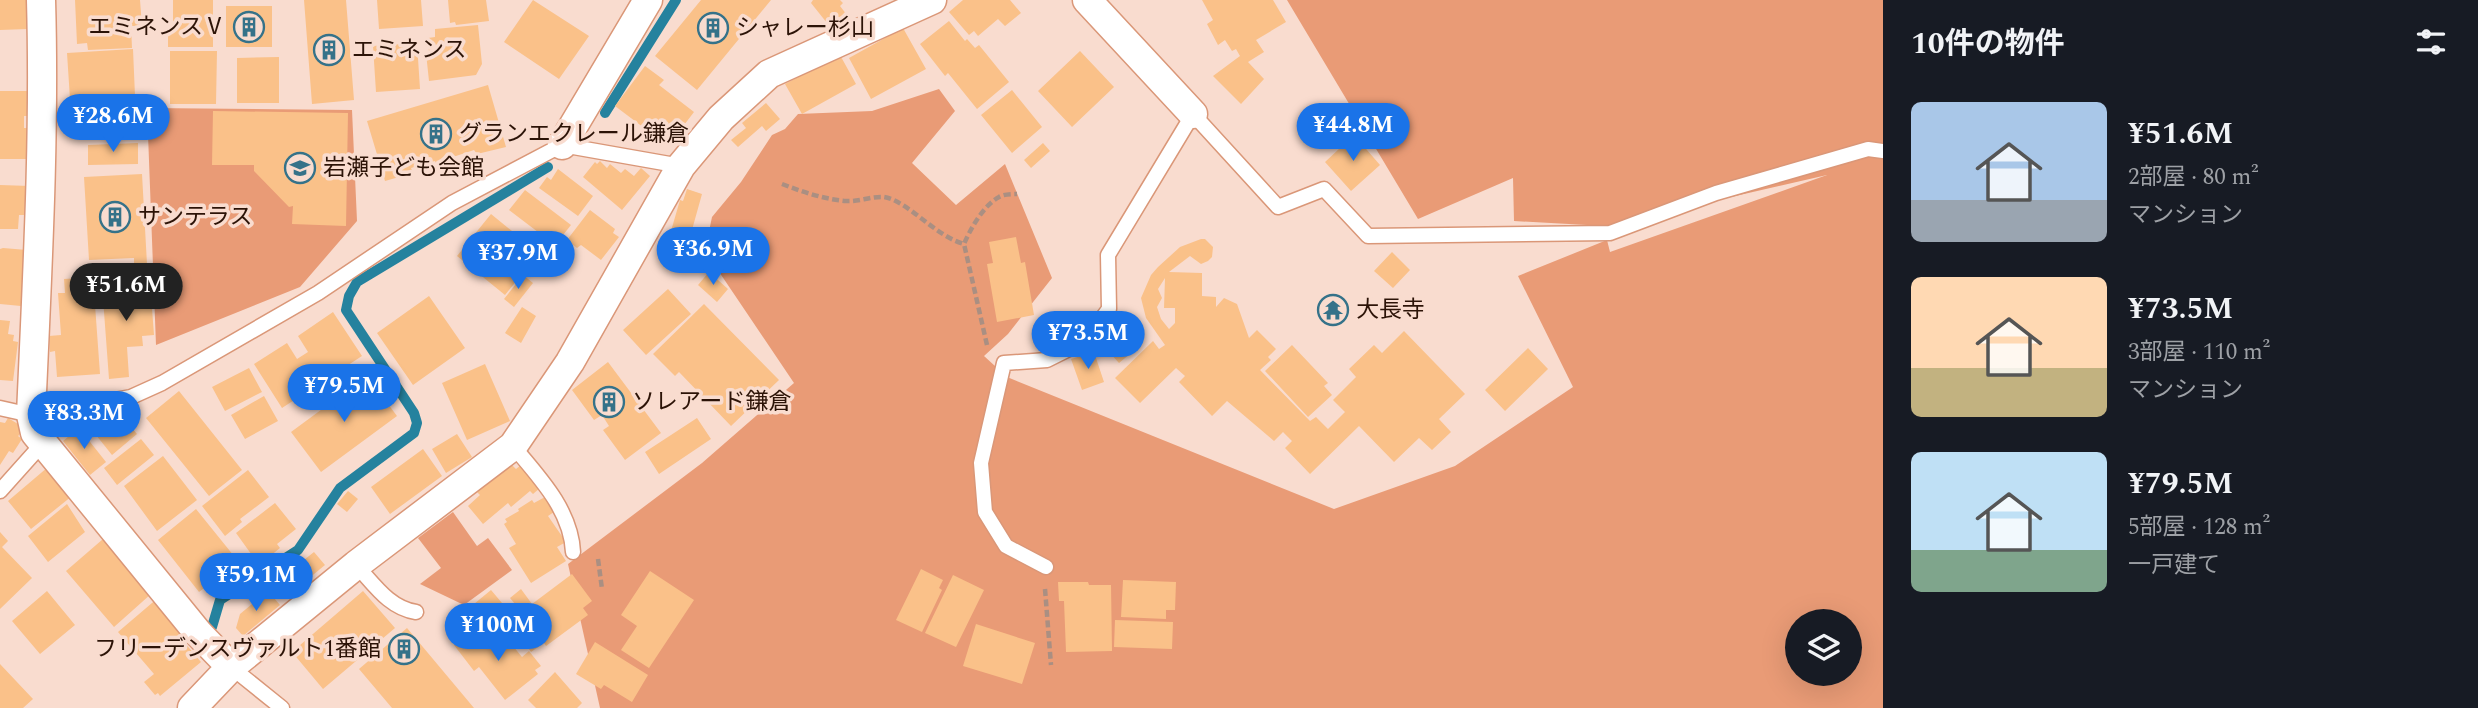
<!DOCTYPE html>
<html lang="ja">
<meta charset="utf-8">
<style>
:root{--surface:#171b24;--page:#20242c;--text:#f1f3f6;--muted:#9ea1a6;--accent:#1a73e8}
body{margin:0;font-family:Spectral,"Noto Sans JP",serif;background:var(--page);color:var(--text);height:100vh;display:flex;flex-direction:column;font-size:26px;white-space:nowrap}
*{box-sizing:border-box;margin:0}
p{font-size:23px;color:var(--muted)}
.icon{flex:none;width:38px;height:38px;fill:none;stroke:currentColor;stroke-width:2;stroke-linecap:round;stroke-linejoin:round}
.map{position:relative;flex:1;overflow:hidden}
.panel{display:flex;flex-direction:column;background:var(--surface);width:595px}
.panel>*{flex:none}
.buttons{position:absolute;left:1785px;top:609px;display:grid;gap:14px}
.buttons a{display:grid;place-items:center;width:77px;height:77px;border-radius:50%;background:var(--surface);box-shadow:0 7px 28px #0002;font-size:35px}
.price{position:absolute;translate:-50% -60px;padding:0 16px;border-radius:24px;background:var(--accent);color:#fff;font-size:23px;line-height:46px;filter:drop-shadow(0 2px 4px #0008)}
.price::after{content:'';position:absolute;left:50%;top:42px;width:21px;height:16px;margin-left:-10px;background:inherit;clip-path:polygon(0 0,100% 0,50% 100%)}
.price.on{background:#222;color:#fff}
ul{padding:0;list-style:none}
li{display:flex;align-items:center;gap:21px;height:175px;padding:0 28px}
li span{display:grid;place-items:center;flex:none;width:196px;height:140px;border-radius:10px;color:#555}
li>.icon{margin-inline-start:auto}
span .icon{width:84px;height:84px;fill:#fffc;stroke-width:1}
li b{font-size:30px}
h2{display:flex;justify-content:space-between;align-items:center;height:84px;padding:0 28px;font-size:30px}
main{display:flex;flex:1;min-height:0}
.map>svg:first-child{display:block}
.green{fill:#e99b76;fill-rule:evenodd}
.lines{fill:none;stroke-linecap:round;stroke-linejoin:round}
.stream{stroke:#25829e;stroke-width:10}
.building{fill:#fac189;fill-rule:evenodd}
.service-casing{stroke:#da9778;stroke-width:17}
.minor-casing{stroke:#da9778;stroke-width:31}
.path{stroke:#aa8f82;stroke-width:4.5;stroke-dasharray:7 3.5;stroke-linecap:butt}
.service{stroke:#fff;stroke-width:14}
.minor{stroke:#fff;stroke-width:28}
.labels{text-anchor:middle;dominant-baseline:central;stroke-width:7;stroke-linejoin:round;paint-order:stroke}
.poi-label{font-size:23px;fill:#2c1307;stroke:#f9dccf;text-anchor:start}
</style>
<main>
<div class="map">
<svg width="1883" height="708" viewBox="0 0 1883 708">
<rect width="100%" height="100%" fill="#f9dccf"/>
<!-- green -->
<path class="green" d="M1287 0H1883V708H600L568 564 702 463 794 383 705 251 712 217 741 182 772 135 785 129 798 114 872 111 939 89 955 111 912 163 956 205 1005 164 1052 278 1008 334 984 356 1007 377 1334 509 1455 466 1573 387 1518 276 1607 240 1610 252 1827 175 1605 226 1514 221 1513 178 1418 219ZM1797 621H1850V674H1797Z
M147 108 352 110 357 221 300 287 156 345Z
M453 512 477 546 488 538 512 570 464 605 420 584 441 568 418 538Z"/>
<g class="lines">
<!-- stream -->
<path class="stream" d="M605 113 676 0
M212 627 220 600 298 550 340 488 414 433 417 423 414 413 346 310 349 296 357 282 548 167"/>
</g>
<!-- building -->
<path class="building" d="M0 0H28V29L0 30Z
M75 0H140L142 26H131L132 48 88 50 87 43 77 44Z
M173 0H213V47H168V23H173Z
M304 0H346L354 100 312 104Z
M377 0H421L423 26 379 29Z
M448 0H486L489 21 456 25 455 22 450 23Z
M533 0 589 36 559 79 504 42Z
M701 0H771L697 90 655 56Z
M813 0H840L843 3 840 6 847 15 831 28 811 3Z
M963 0H1010L1021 13 1005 26 998 19 978 36 974 31 969 35 949 12Z
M1202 0H1273L1286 22 1256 40 1264 52 1248 62 1264 79 1241 104 1213 76 1240 56 1236 49 1232 51 1225 40 1218 45 1207 24 1213 20Z
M226 6H272V47H226Z
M949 21 965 41 967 39 975 48 979 45 1009 82 977 109 948 73 945 76 920 44Z
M478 25 482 64 476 75 429 81 426 53H429L428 38 435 37V29Z
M903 28 926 69 871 99 849 58Z
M417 43 420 89 376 92 373 46Z
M133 49 135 96 70 99 67 53Z
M170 51H217L216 104H170Z
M1080 51 1114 87 1072 127 1038 91Z
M840 55 856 84 802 114 785 84Z
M279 57V103H237V58Z
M645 66 664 80 659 85 694 112 668 146 615 106Z
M488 85 506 147 477 154 474 150 450 158 454 171 449 178 442 177 435 161 411 168 413 173 385 181 367 121Z
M1012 90 1042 127 1012 153 981 115Z
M0 91H28L27 116H24V128H33L27 159H0Z
M766 103 780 119 766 131 762 126 738 147 731 140 746 128 742 123Z
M213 111 348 113 346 226 292 224 293 206 289 207 254 171V165H212Z
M136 116V139L89 140 88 117Z
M1354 135 1380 165 1351 191 1325 162Z
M138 143V164L88 165V145Z
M1043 143 1050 151 1031 168 1024 160Z
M600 161 607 168 610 164 621 173 625 169 634 176 641 168 650 176 622 210 583 177 595 162 597 164Z
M558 169 593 196 578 216 539 188 547 177 551 180Z
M142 174 147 264H134V258L89 260 84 177Z
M0 185 30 186 29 215H19L18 229H0Z
M687 189 702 194 690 237 671 231 680 200 683 201Z
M525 190 571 225 555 245 509 210Z
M590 210 615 229 613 233 619 237 601 260 581 245 577 248 567 240Z
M491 214 539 253 505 295 457 256Z
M1016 237 1021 263 1025 262 1034 315 997 322 987 264 993 263 989 242Z
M1201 239H1205L1213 247 1212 257 1208 261 1201 264 1190 256 1169 272 1202 273V296L1216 297V307L1224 298 1237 304 1249 338 1257 330 1276 349 1268 357 1271 360 1260 370 1310 421 1316 417 1328 429 1345 412 1333 400 1356 377 1349 369 1374 345 1382 353 1404 331 1465 394 1439 419 1451 432 1432 450 1419 438 1394 462 1359 426 1310 474 1285 448 1292 441 1283 432 1274 441 1227 401 1212 416 1179 382 1185 376 1176 368 1140 403 1115 378 1153 341 1159 349 1165 345 1146 318 1141 298 1151 275 1158 267 1180 247ZM1165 278 1164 308H1175V323L1169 329 1161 319 1157 307 1162 298 1158 289Z
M3 248 27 250 21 306 0 304V249Z
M1392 252 1410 270 1393 288 1374 271Z
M709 272 728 289 717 302 698 285Z
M523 275 533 283 514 307 504 299Z
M93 277 100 374 57 377 55 351 50 352 49 336 61 335 58 293H65L64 279Z
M150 282 154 335 142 336 143 346 127 347 129 377 109 379 102 285Z
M668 289 691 314 646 355 623 330Z
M429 296 465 348 413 385 377 333Z
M704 304 779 380 731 426 679 372 675 376 653 354Z
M522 307 536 316 521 343 505 333Z
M333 312 362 356 282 408 254 364 287 343 297 359 308 352 298 336Z
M0 320 10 321 8 334 14 335 13 341 18 342 13 381 0 380Z
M1114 329 1120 336 1123 333 1136 349 1119 363 1099 341Z
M1292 345 1328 383 1324 386 1332 395 1308 417 1265 371Z
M1528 348 1548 369 1505 411 1485 390Z
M1094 352 1104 382 1082 390 1071 359Z
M608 362 661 433 625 460 603 430 609 426 602 415 594 420 572 390Z
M485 364 510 421 467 440 442 383Z
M249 368 262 392 225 411 212 387Z
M367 376 397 416 321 472 291 432Z
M179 391 242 470 209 496 146 418Z
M264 396 278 421 245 439 231 415Z
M121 415 137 434 112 455 92 430 109 416 113 421Z
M8 418 18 424 21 433 18 436 22 439 13 453 9 451 0 465V422L5 423Z
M697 418 711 439 659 474 645 452Z
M79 428 106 462 90 475 63 441Z
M457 434 472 457 446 473 432 449Z
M141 439 154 455 117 485 104 468Z
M423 449 442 476 390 514 371 487Z
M163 456 197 500 157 531 124 486Z
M510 463 516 469 521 465 540 488 533 494 530 491 511 507 508 503 483 524 468 506 480 495 477 492Z
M48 467 72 496 31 529 8 501Z
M248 470 269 497 240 519 242 522 225 536 202 506Z
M348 491 358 499 347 512 337 504Z
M545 497 554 512 548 516 566 542 557 547 566 561 531 583 509 548 516 544 504 524 507 522 505 519 519 511 518 509 532 500 534 503Z
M275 503 296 529 277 544 280 548 259 565 236 533Z
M67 504 85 532 48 562 28 536Z
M196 509 238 561 199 592 158 540Z
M0 532 8 541 2 547 32 578 0 609Z
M103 539 151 594 114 627 66 571Z
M314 552 325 565 286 597 275 583Z
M921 569 943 580 939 588 942 590 922 632 896 620Z
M650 571 694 600 649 668 621 650 637 626 621 615Z
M572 574 592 601 583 608 588 615 546 646 544 643 531 652 518 633 510 640 494 619 515 604 510 598 521 589 532 604Z
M953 575 984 590 956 647 925 633Z
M1123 580 1176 582 1175 610H1166V619L1121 617Z
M1058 582H1088L1089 585H1111L1112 651 1066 652 1064 601H1059Z
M491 590 502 603 485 617 474 604Z
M47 591 75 625 40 654 12 621Z
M268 591 280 605 243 636 236 628 240 614Z
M363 591 395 628 323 689 292 652Z
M159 597 187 630 179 636 201 662 160 696 158 693 155 695 144 682 154 674 118 632Z
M1115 620 1173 622 1172 649 1114 647Z
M976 624 1035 643 1022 684 963 666Z
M407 628 474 708H392L359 669Z
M476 628 484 638 487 636 498 649 508 640 522 657 529 651 541 666 535 670 538 674 505 700 479 667 474 671 454 645Z
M595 642 648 675 632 702 604 685 601 689 576 674Z
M0 664 33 699 23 708H0Z
M555 672 582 703 577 708H536L528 700Z"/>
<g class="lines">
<!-- service casing -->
<g class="service-casing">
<path id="service" d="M0 408 31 415 131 397 162 383 318 293 452 203 562 145 681 166
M513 446C539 477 571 510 573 552
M0 491 43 443
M356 565C374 584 389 608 416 612
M1046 567 1006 546 985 512 981 463 1004 363 1047 360 1085 341 1109 309 1108 255 1193 114 1278 207 1324 189 1368 236 1610 233 1716 193 1868 149 1883 151
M231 667 282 708"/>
</g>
<!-- minor casing -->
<g class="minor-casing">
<path id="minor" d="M41 0C45 138 37 277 31 415L35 433 199 634 231 667
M1087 0 1193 114
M562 145 648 0
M192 708 231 667 356 565 513 446 570 362 681 166 721 118 769 74 932 0"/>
</g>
<!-- path -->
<path class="path" d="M782 184C803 192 823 199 846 201 858 202 872 196 884 197 908 201 935 236 964 244
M987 345 964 244C971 228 983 206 999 197 1004 194 1012 194 1017 194
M598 559 602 589
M1045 589 1051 665"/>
<!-- service -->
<use href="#service" class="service"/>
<!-- minor -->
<use href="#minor" class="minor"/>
</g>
<!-- icons -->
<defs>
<g id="building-ring" transform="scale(1.575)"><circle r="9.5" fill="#f9dccf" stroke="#357289" stroke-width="1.5"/><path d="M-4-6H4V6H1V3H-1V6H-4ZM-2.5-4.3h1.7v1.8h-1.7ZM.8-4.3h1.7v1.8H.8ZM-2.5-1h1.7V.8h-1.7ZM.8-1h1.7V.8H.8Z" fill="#357289"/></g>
<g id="school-ring" transform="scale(1.575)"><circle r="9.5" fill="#f9dccf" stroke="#357289" stroke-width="1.5"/><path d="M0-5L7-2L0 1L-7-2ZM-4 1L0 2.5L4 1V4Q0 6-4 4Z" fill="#357289"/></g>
<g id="temple-ring" transform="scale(1.575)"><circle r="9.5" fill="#f9dccf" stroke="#357289" stroke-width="1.5"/><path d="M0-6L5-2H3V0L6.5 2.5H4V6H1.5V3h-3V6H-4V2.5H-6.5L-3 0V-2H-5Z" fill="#357289"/></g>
</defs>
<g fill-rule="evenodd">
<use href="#building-ring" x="249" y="27"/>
<use href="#building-ring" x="713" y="28"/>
<use href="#building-ring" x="329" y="50"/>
<use href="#building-ring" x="436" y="134"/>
<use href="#school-ring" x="300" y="168"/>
<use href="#building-ring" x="115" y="217"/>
<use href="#temple-ring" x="1333" y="310"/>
<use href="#building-ring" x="609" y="402"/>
<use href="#building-ring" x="404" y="649"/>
</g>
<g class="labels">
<!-- poi labels -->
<g class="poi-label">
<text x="226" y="27" text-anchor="end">エミネンスⅤ</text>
<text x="736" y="28">シャレー杉山</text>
<text x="352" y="50">エミネンス</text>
<text x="459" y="134">グランエクレール鎌倉</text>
<text x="323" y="168">岩瀬子ども会館</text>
<text x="138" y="217">サンテラス</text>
<text x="1356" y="310">大長寺</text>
<text x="632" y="402">ソレアード鎌倉</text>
<text x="381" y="649" text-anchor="end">フリーデンスヴァルト1番館</text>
</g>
</g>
</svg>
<div class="buttons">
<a><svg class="icon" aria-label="layers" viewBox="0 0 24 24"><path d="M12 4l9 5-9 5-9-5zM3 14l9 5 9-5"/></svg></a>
</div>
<b class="price" style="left:113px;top:154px">¥28.6M</b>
<b class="price" style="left:1353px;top:163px">¥44.8M</b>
<b class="price" style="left:713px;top:287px">¥36.9M</b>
<b class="price" style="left:518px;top:291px">¥37.9M</b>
<b class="price on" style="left:126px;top:323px">¥51.6M</b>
<b class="price" style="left:1088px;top:371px">¥73.5M</b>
<b class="price" style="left:344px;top:424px">¥79.5M</b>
<b class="price" style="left:84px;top:451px">¥83.3M</b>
<b class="price" style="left:256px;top:613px">¥59.1M</b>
<b class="price" style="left:498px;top:663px">¥100M</b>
</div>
<section class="panel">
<h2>10件の物件<svg class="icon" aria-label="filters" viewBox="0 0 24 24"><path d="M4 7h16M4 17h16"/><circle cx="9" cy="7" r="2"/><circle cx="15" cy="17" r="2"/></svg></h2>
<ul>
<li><span style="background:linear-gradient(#a9c7e8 70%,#9aa5b1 0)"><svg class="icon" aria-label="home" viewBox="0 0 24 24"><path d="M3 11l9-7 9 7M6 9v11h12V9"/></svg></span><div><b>¥51.6M</b><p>2部屋 · 80 m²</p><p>マンション</p></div></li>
<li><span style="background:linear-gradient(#ffd9b3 65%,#c2b280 0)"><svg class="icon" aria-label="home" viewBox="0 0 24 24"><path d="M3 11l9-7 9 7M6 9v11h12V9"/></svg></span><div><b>¥73.5M</b><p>3部屋 · 110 m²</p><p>マンション</p></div></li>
<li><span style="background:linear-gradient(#bfe0f5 70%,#7fa58c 0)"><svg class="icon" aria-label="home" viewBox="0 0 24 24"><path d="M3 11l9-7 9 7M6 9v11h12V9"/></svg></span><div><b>¥79.5M</b><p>5部屋 · 128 m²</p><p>一戸建て</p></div></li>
</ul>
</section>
</main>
